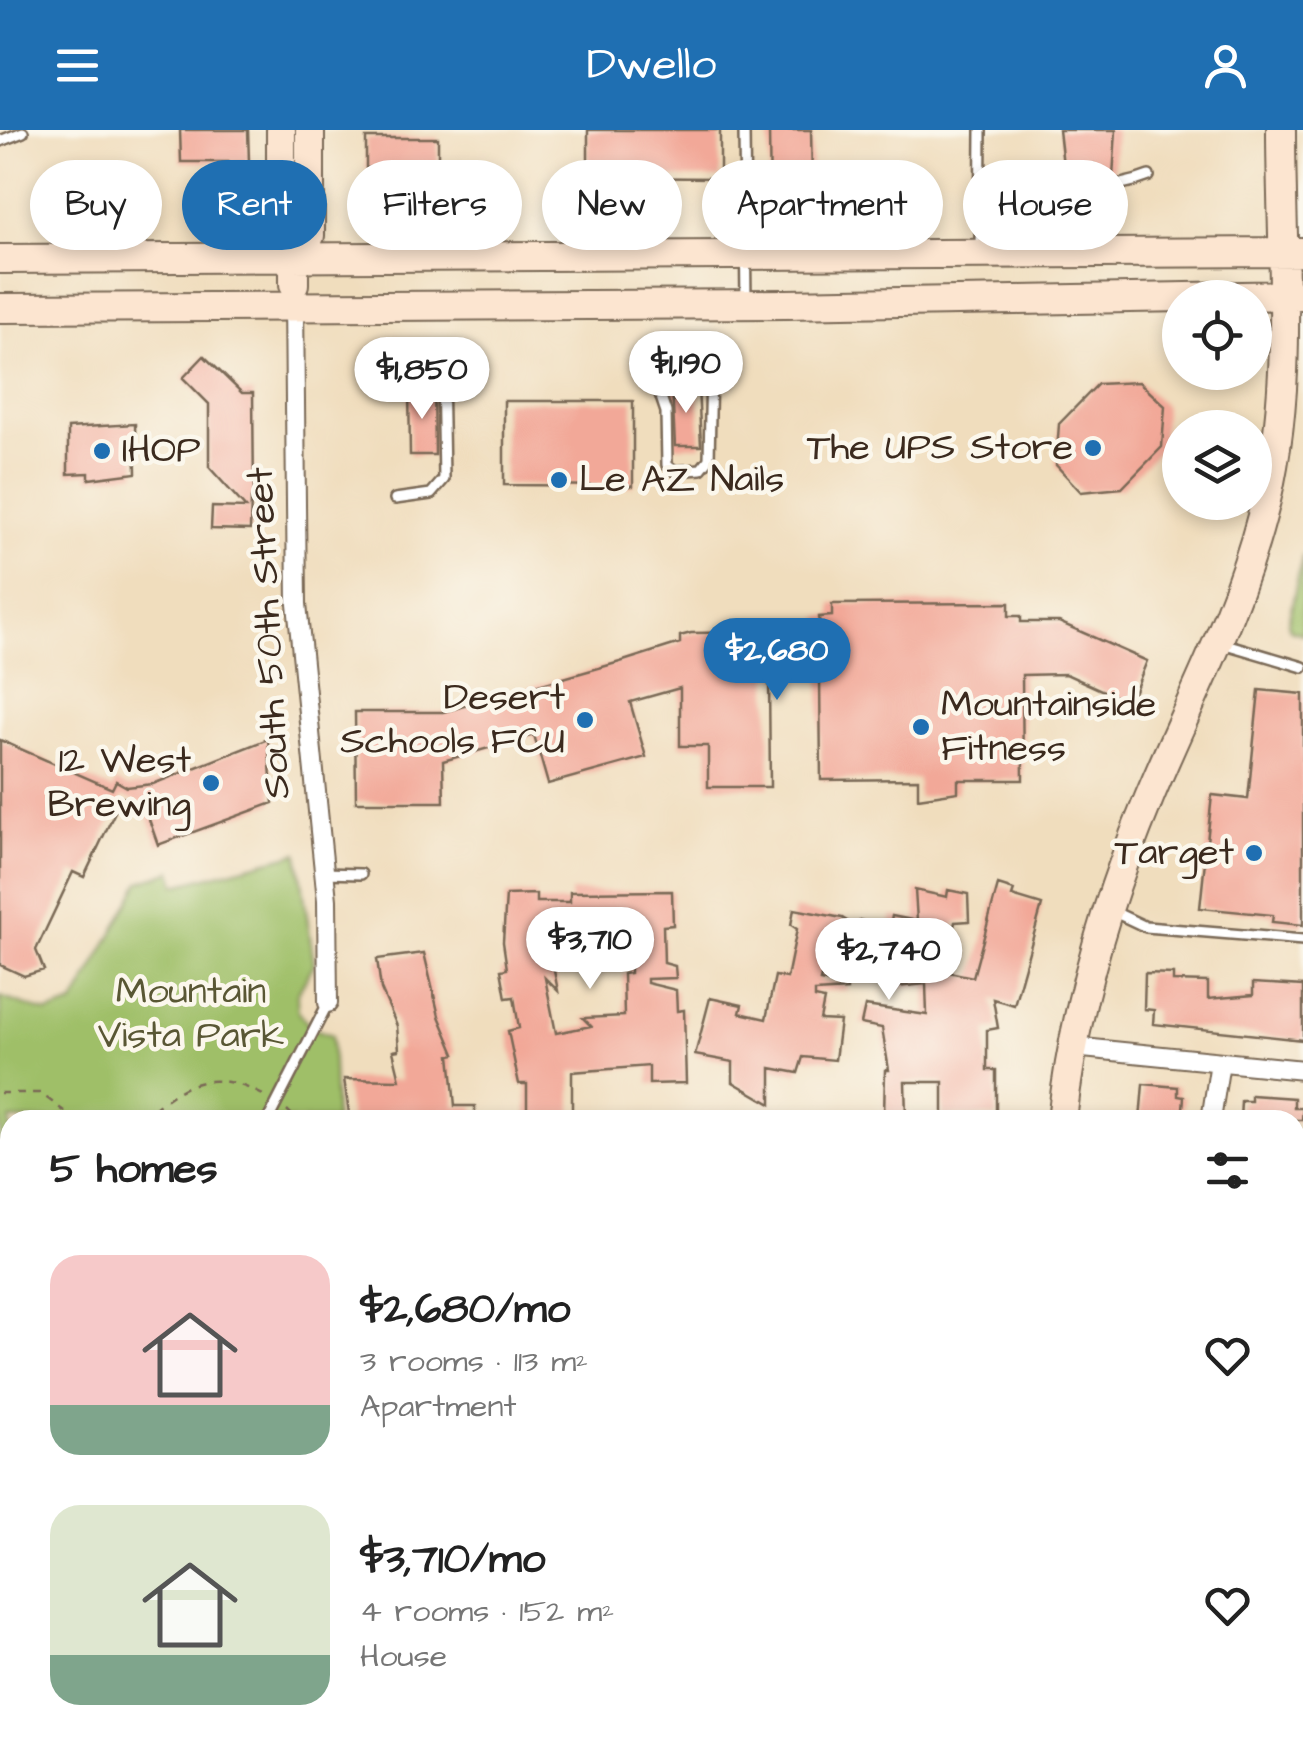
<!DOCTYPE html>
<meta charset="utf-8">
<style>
:root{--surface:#fff;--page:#f2f2f2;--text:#222;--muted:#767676;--accent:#1f6fb2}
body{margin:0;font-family:"Architects Daughter",sans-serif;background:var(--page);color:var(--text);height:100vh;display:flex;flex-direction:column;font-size:38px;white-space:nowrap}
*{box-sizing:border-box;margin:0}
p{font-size:32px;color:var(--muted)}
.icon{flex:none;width:55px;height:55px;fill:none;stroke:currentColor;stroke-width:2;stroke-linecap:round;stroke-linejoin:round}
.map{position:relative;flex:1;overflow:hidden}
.details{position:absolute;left:0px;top:980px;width:1305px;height:642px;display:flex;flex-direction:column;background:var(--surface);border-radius:30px 30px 0 0;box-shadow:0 5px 15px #0003}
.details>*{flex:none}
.top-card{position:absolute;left:30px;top:30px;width:1245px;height:90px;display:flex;gap:20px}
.tools{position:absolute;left:1162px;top:150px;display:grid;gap:20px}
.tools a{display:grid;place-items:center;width:110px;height:110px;border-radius:50%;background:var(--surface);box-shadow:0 5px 15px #0003;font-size:50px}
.price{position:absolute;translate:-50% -85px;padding:0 22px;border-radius:35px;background:#fff;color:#222;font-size:32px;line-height:65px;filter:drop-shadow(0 2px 5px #0008)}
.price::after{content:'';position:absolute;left:50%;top:60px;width:30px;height:22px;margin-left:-15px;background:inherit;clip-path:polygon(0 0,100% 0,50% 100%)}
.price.active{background:var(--accent);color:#fff}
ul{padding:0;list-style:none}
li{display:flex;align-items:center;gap:30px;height:250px;padding:0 50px}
li span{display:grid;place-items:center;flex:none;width:280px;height:200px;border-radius:30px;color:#555}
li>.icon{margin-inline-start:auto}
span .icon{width:120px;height:120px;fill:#fffc;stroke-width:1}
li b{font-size:42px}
h2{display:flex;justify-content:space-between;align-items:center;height:120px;padding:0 50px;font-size:42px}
.tag{padding:0 35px;border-radius:45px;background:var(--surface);box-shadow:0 5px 15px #0003;font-size:35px;line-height:90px}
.tag.active{background:var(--accent);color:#fff}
header{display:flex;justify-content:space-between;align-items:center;height:130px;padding:0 50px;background:var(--accent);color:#fff;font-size:45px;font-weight:600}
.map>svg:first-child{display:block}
.green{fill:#9fbf68;stroke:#6d7443;stroke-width:2.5}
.building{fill:#f2a898;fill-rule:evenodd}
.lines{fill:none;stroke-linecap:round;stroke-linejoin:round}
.lane-casing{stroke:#7a6956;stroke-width:14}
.street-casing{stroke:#7a6956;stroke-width:22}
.secondary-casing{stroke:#7a6956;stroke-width:32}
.path{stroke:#7a6956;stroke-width:2.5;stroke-dasharray:8 8;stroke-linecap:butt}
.lane{stroke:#fff;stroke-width:9}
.street{stroke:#fff;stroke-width:18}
.secondary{stroke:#fce5d0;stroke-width:28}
.poi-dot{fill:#1f6fb2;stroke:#fbf7ec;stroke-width:4}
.labels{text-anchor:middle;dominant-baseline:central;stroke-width:9;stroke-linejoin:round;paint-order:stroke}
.poi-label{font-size:38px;fill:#3b2a1e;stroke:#fbf7ec;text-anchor:end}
.street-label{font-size:38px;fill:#3b2a1e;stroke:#fbf7ec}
.park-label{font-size:38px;fill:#595734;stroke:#fbf7ec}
</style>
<header><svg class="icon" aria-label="menu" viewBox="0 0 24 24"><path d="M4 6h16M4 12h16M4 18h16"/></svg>Dwello<svg class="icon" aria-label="person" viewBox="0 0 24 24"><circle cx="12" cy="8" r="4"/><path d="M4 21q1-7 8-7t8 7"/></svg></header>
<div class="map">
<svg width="1303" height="1622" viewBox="0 0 1303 1622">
<rect width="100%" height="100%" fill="#fbf7ec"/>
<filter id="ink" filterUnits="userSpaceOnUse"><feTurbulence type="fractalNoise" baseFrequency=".01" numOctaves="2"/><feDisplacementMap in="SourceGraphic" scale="20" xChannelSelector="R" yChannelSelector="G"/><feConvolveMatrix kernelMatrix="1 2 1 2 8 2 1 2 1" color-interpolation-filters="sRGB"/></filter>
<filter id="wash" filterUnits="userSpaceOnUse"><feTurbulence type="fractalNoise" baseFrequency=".0048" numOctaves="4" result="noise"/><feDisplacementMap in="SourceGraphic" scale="40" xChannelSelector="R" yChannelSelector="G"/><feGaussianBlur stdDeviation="2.25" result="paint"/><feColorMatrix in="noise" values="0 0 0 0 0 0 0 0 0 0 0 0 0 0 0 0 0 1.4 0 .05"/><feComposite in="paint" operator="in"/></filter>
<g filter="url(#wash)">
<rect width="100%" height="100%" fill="#f0ddbd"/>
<!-- green -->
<path class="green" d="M1303 424V504L1290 500 1288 493Z
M298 723 314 834 297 864 298 881 311 898 332 905 335 990H10V1612H1133L1137 1622H0V867L48 883 74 874 140 752 172 741 176 755Z"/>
<g id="blocks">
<!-- building -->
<path class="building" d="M180 0H248L249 32H181Z
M588 0H720V48L588 47Z
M769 0H811L812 49H799V72H770Z
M1059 0H1116L1113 47 1094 49V34L1063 35Z
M366 8H438V38H366Z
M204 226 242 263H253L254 368H251L250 400 211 399 212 377 246 378 209 337V274L183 248Z
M1139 252 1165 276 1162 317 1122 358 1081 362 1056 335 1059 294 1098 254Z
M672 256H698L701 316H675Z
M409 258H434L435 325H410Z
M504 271H633V356L504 355Z
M135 294 136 343 89 349V343L68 344V298Z
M1009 473V486H1021V492H1059L1147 531 1130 573 1066 544 1022 545 1023 650H958V662L918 668V649L821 650 820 546H769L770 657H708V616H680V558L630 572 646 627 548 654 534 605 443 631 444 672H356L355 582H443L620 532 680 513V506L691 503 820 501 819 487 832 486V474Z
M1259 560 1303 564V795L1272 792 1273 785 1200 778 1212 665 1248 669Z
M268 609 273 673 158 715 144 675 122 667 84 747 73 742 36 820 44 840 24 846 0 835V610L112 659 116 651 127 657 153 654Z
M998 755 1014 760 1012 766 1042 775 1014 875 993 869 998 898 987 900V940H996V987L943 986V952H905L906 987H884L885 940H889L882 898 861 894 865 876 927 885 926 854 895 857 902 828 885 824 870 800 859 830 833 820 824 835 820 851 847 856V860L815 862V868L824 870 820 890 840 891 835 930 803 927 798 943 771 938V974L733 952V932L695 925 710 868 742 875 740 883 766 889 775 846 787 848 797 799 791 795 794 779 842 788 857 797 860 790 889 800 892 786 917 791 915 760 947 767 948 760 968 764 969 791 955 792 944 841 973 847Z
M672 761 673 795 663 796 664 833 675 836 676 848 647 849V853L676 860 677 881 684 880 686 953 649 954V936L572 942V988L527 989V954H519L508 901 519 898 514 867 506 868 501 840 507 839 503 812 506 765 536 764V772H570V762ZM629 788 630 843 623 844 624 886 583 888 591 896 556 903 545 848 558 861 547 805H583V812H603V789Z
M424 823 439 886 455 924 450 925 455 976H475V990H350L344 949 400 950 393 921 399 920 397 896 381 859 377 829Z
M1145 843 1173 844V851L1208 852V869L1253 865V853L1303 856V910L1153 894 1154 880 1144 879Z
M1143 954 1178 957V966L1184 967 1182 990H1140Z
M1251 965 1294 968V978H1303L1302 990H1240L1241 971H1251Z"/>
</g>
</g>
<g filter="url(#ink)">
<use href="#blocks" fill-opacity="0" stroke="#7a6956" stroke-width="2.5"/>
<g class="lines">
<!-- lane casing -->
<g class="lane-casing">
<path id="lane" d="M744 0 746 172
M0 11 23 2
M1024 46C1064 59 1109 62 1149 46
M980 121 981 0
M660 264 666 282 667 335 675 341 701 339 709 329 711 239
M395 369 431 364 444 349 442 239
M1222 513 1303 537
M324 743 361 744
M1110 780 1146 797 1303 810
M268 990 328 873
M0 1603H10"/>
</g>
<!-- street casing -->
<g class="street-casing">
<path id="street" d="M294 170 297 474 327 770 328 873
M1073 917 1303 940
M1211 990 1220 932
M1295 1144H1303
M1295 1356 1303 1354"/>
</g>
<!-- secondary casing -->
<g class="secondary-casing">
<path id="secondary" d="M281 0V106L294 129V154
M0 129 1303 122
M294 129 310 106V0
M0 178 786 174 1303 165
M1062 990C1074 881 1107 769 1149 668 1188 573 1236 486 1262 386 1296 261 1281 128 1281 0
M1162 1612 1166 1622"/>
</g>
<!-- path -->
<path class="path" d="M0 963H40L76 990
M287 980 297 990
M141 990C183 953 209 937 263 965
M0 1288 10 1298
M0 1552 10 1547
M0 1579H10
M1032 1612 1035 1622"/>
<!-- lane -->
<use href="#lane" class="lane"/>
<!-- street -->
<use href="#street" class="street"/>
<!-- secondary -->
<use href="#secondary" class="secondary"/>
</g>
</g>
<!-- markers -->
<g class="poi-dot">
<circle cx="1093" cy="318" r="10"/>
<circle cx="102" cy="321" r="10"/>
<circle cx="559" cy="350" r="10"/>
<circle cx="585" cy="590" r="10"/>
<circle cx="921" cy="597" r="10"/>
<circle cx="211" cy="653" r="10"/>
<circle cx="1254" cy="723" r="10"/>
</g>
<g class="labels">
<!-- poi labels -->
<g class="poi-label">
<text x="1073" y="318">The UPS Store</text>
<text x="122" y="321" text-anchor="start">IHOP</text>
<text x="579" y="350" text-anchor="start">Le AZ Nails</text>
<text x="565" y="568">Desert<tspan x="565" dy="44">Schools FCU</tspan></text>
<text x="941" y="575" text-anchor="start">Mountainside<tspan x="941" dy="44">Fitness</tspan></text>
<text x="191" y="631">12 West<tspan x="191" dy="44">Brewing</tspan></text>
<text x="1234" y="723">Target</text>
</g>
<!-- street labels -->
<g class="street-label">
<text transform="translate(269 503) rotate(-93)">South 50th Street</text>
</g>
<!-- park labels -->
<g class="park-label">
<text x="191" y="862">Mountain<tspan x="191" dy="44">Vista Park</tspan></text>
</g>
</g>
</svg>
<div class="tools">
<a><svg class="icon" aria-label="locate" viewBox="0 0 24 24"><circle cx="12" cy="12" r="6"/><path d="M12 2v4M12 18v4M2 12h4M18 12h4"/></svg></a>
<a><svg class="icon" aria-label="layers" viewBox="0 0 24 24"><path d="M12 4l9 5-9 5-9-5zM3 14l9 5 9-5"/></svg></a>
</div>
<b class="price" style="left:686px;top:286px">$1,190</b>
<b class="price" style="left:422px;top:292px">$1,850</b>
<b class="price active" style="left:777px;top:573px">$2,680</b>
<b class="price" style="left:590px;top:862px">$3,710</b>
<b class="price" style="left:889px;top:873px">$2,740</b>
<div class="top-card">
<a class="tag">Buy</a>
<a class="tag active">Rent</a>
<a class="tag">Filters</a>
<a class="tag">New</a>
<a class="tag">Apartment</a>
<a class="tag">House</a>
</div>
<section class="details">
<h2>5 homes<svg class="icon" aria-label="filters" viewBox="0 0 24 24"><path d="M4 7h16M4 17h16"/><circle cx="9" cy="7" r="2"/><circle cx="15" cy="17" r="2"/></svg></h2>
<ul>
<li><span style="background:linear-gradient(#f6c9c9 75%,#7fa58c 0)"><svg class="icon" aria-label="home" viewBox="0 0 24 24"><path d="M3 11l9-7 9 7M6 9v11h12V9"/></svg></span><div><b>$2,680/mo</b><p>3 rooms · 113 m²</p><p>Apartment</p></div><svg class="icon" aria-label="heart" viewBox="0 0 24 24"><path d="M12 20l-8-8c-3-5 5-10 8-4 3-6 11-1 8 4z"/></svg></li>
<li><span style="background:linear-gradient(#dfe7d0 75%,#7fa58c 0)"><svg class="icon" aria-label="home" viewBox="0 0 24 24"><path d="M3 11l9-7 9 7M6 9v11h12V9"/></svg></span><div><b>$3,710/mo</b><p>4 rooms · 152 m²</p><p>House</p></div><svg class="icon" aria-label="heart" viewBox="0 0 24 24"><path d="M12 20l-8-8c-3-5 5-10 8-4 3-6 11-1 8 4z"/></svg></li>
</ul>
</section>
</div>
